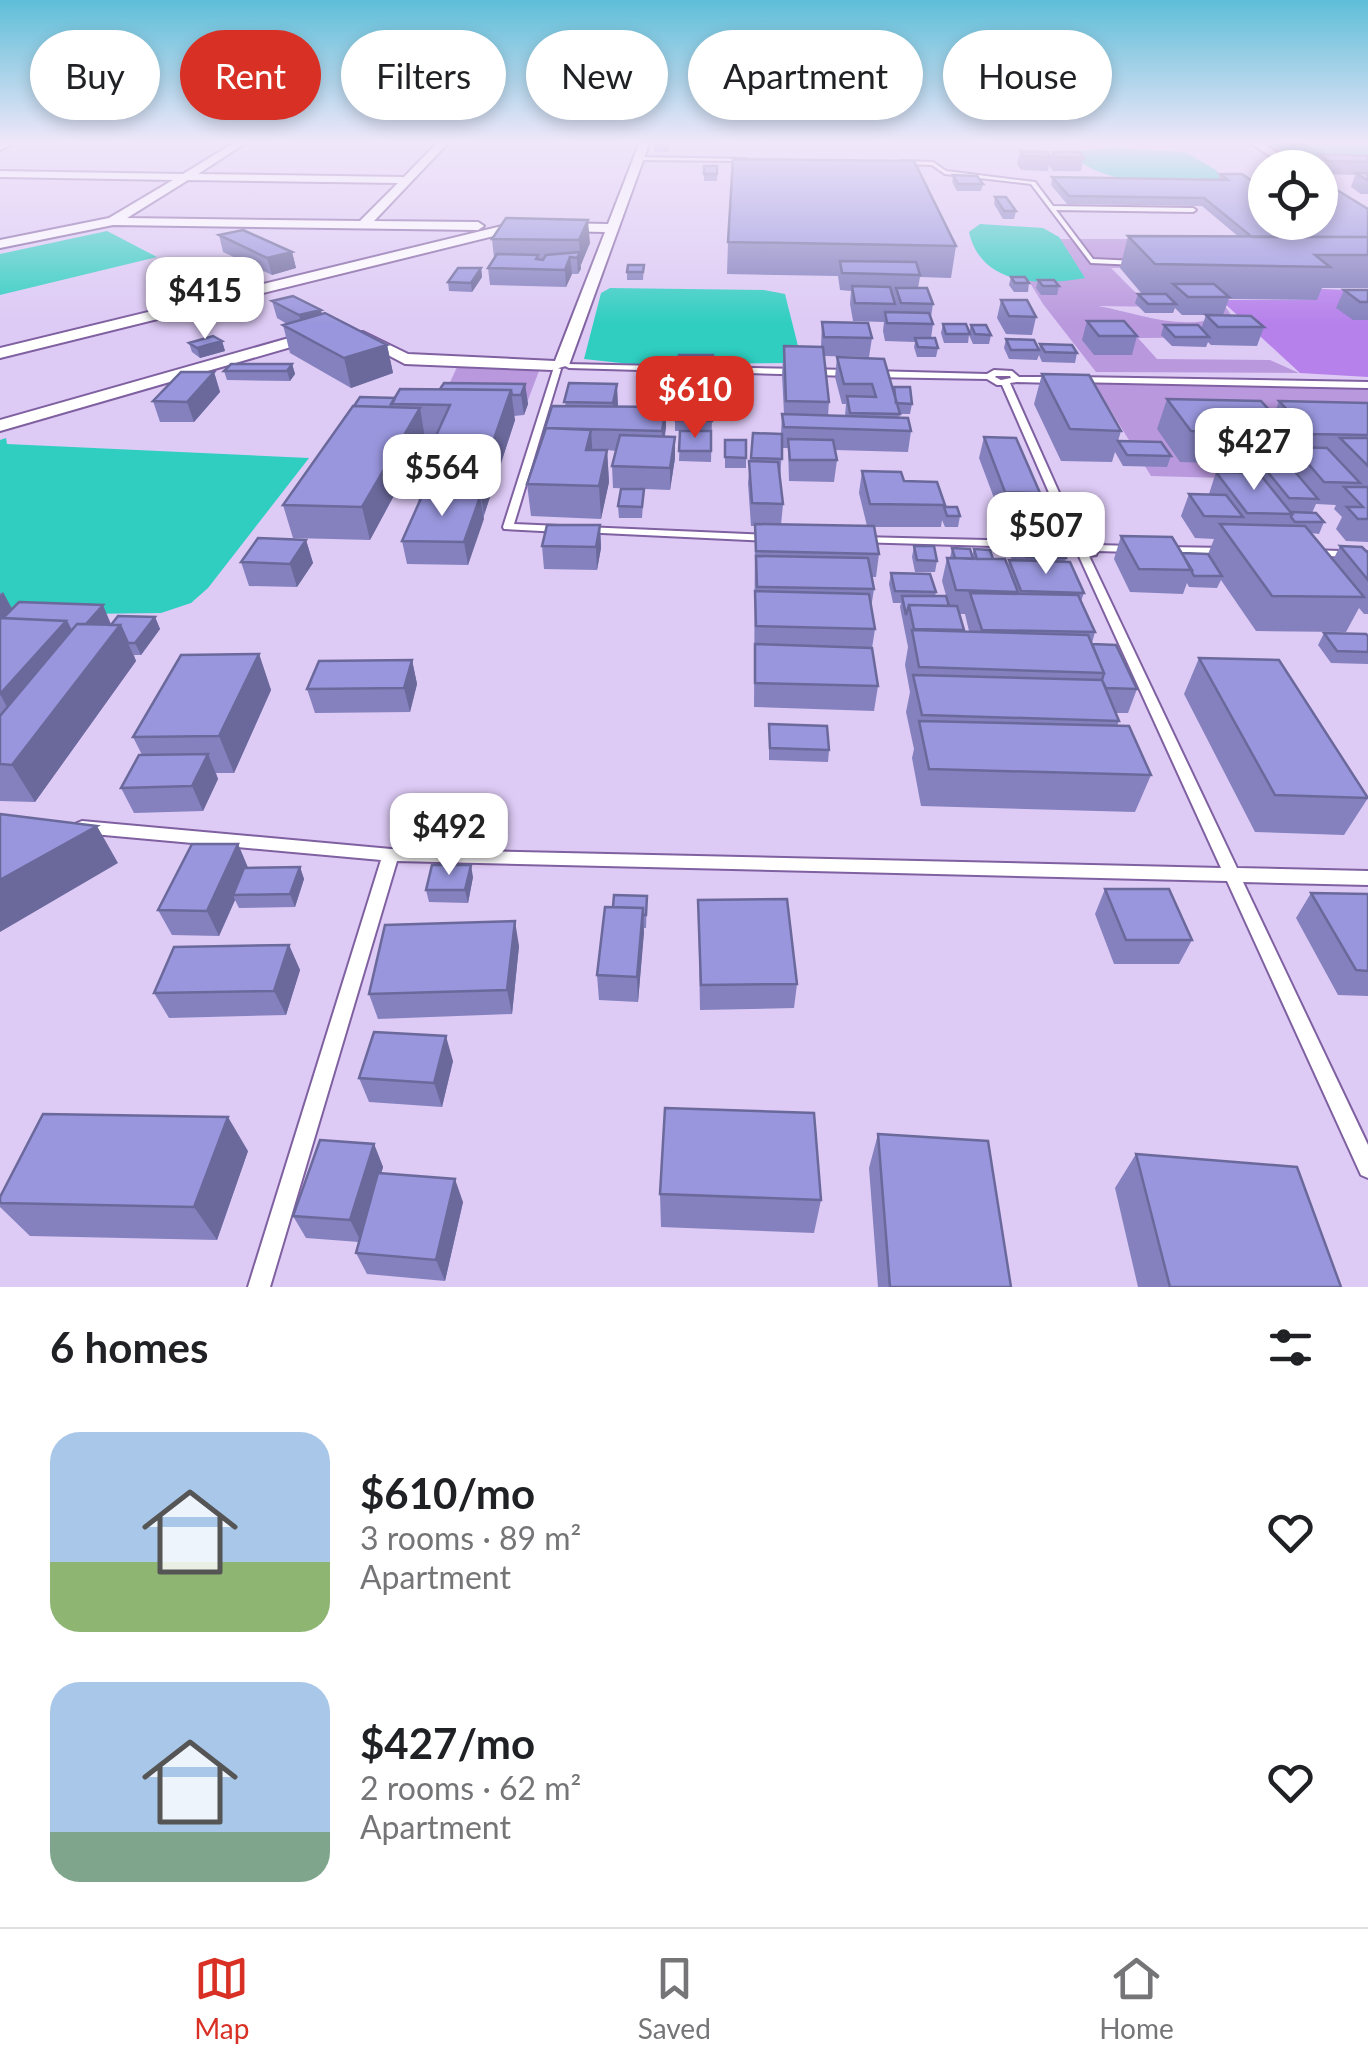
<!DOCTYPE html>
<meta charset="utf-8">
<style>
:root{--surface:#fff;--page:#f6f6f6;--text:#202124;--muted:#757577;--line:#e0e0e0;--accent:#d93025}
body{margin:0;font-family:Lato,sans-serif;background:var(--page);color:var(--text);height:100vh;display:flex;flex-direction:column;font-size:38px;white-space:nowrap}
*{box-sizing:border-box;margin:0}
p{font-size:32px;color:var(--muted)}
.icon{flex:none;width:55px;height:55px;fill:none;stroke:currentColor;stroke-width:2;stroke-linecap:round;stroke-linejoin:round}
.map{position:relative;height:1287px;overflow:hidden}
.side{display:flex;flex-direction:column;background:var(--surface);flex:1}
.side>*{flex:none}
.top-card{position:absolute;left:30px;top:30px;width:1310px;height:90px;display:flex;gap:20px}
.controls{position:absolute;left:1248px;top:150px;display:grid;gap:20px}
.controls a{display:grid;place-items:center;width:90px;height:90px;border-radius:50%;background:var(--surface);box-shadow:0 5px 15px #0003;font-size:50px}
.price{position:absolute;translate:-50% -85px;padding:0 22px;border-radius:20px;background:#fff;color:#222;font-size:32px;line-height:65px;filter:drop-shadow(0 2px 5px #0008)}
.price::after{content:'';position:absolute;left:50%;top:60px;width:30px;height:22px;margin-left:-15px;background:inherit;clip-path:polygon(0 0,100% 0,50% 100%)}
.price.on{background:var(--accent);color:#fff}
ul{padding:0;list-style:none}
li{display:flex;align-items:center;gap:30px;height:250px;padding:0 50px}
li span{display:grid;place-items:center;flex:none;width:280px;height:200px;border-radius:30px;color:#555}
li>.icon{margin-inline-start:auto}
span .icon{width:120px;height:120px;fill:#fffc;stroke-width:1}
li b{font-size:42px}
h2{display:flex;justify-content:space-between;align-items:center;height:120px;padding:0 50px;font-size:42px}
.tag{padding:0 35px;border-radius:45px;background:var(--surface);box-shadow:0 5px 15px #0003;font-size:35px;line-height:90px}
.tag.on{background:var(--accent);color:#fff}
.tabs{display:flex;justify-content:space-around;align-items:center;height:140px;border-top:2px solid var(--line);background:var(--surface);font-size:28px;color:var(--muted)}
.tabs a{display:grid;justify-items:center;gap:5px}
.tabs .on{color:var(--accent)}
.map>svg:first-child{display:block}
.green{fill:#b998dd;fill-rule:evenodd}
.forest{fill:#b681eb}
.water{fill:#2fcec0}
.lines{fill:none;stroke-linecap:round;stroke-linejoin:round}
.lane-casing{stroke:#7f60a0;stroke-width:4}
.street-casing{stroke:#7f60a0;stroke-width:4}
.lane{fill:#fff;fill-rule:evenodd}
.street{fill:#fff;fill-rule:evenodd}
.wall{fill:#8481be;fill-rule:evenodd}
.shaded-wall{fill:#6b699b}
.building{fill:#9996dd;stroke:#6b699b;stroke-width:2.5}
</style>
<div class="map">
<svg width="1368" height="1287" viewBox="0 0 1368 1287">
<rect width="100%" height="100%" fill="#ddcaf5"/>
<!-- green -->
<path class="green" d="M1003 239H1227L1266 267 1111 268 1143 300H1221L1246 337 1138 338 1157 359 1270 360 1299 373 1096 372 1043 304ZM1098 306 1168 307 1223 315C1184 333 1138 313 1098 306Z
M457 367 539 371 528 400 443 398Z
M1092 380 1368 386V482L1151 476Z"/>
<!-- forest -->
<path class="forest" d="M1302 288 1368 291V377L1300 373 1221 300H1315Z"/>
<!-- water -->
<path class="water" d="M1271 144H1368V166L1301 162Z
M1113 148 1185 152 1216 170 1221 179C1183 188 1095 186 1071 152Z
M980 224 1043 228 1059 237 1085 278C1041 286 981 286 969 232Z
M107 231 157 257 0 295V254Z
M610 288 764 290 785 294 800 354 785 363 630 364 584 359 601 293Z
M6 438 7 444 309 458 208 588 191 603 161 613 0 615V440Z"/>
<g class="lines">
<!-- lane casing -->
<g class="lane-casing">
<path id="lane" d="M638 157 746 159 749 161 636 160Z
M901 161 933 162 946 171 1035 182 1053 206 1193 208 1196 210 1193 212 1056 210 1093 259 1137 261 1140 263 1137 265 1091 263 1031 184 945 174 932 165 899 164Z
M566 364 851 370 855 373 851 376 569 368 565 366Z
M554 367 561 369 514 524 560 526 565 529 560 532 504 529 503 527Z
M994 370 1012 371 1019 377H1055L1059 380 1055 383 1017 382 1010 383 1078 535 1097 542 1098 545 1131 546 1137 549 1131 552 1098 551 1096 555 1089 556 1237 868 1368 871V885L1243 882 1368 1145V1178L1361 1175 1227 881 397 861 270 1287H248L381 860 82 833 77 831 74 827 77 823 82 821 391 849 1221 868 1078 554 1068 552 1060 545 1062 537 1068 536 1002 385H997L987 379 871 377 867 374 871 371 987 374ZM996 376H1010L1011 378 1001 380 995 377ZM1079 541 1087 545V549L1075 547 1071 544V542Z
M1075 377 1368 382V388L1072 382 1071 380Z
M585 527 770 535 775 538 770 541 581 532 580 530 581 528Z
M860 537 1025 541 1030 544 1025 547 856 542 855 540 856 538Z
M1166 547 1226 548 1232 551 1226 554 1162 552 1160 550Z
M1311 550 1368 552V558L1307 555 1305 553Z"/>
</g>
<!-- street casing -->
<g class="street-casing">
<path id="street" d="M0 144H12L0 150Z
M232 144H244L198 174 404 177 436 144H447L374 221 478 222 484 226 478 230 113 225 0 248V240L109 218 173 180 0 177V171L183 174ZM188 180 398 183 360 221 127 218Z
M639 144H649L569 365 552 370 405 364 350 335 363 332 408 354 555 361 605 232 558 231 552 227 558 223 608 224Z
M1252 144H1264L1301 168H1288Z
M514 223 518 230 0 358V348Z
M317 330 325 335 322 338 0 431V420Z"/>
</g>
<!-- lane -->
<use href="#lane" class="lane"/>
<!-- street -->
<use href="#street" class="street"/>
</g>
<!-- wall -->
<path class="wall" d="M654 144H670L669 152H654Z
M1020 151 1051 157 1052 152 1084 158 1081 171H1053L1049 165 1048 171 1021 170 1017 164Z
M1319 154 1368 156V194H1361L1351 187 1355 175 1323 174 1320 172V168H1314Z
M704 166H717V181H704Z
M1220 174 1368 209V288H1322L1317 300 1229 299 1223 315H1182L1175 308 1173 313H1145L1135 303 1138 294H1142L1120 268 1128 236 1239 237 1202 206 1067 204 1051 185 1052 177 1218 180Z
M953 175 983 184 981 191H957L952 182Z
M995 197 1016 211 1014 219H1003L994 204Z
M506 218 590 243 580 265 578 274H572L566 287 490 285 488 268 494 258 492 239Z
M219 235 292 252 296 268 272 275 223 252Z
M728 242 956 246 951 278 920 277 918 288 933 304 931 317 933 324 931 338 938 348 936 357H917L914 347 915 342 885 341 883 331 884 322 853 321 850 304 851 291 840 290 838 276 727 274Z
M644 265 643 280H627V272Z
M481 268 482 277 472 292 449 291 448 282Z
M1011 277 1029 283 1028 292H1014L1009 285Z
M1038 280 1059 286 1057 295H1041L1036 288Z
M1344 290H1368V320H1353L1336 308Z
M1001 300 1036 317 1032 335 1006 334 997 318Z
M272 301 322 314 387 345 393 373 351 388 290 353 283 325 287 324 277 318Z
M1206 315 1264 327 1257 346 1211 345 1208 342 1206 347 1172 346 1161 335 1164 325 1201 329Z
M1087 321 1137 336 1132 355H1094L1082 340Z
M822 322 872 338 869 357 824 356 829 402 828 416H845L846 404H842L835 377 837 357 894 393V387L912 404 910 414H900L899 418 911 431 908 452 835 450 837 460 834 482 789 481 788 448H782L780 481 783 504 781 525 867 526 859 493 862 471 904 481 945 505V507L960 516 958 527H945L942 520 941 527H874L879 554 876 577H871L874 589 871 608 875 629 872 648 878 686 874 711 754 707 755 526H751L748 483 753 433 781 434 782 414H784L782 374 784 346 821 347Z
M943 324 969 333 971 325 991 335 989 344H973L969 335 968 343H944L941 333Z
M1006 339 1039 350 1040 344 1077 353 1075 363 1042 362 1039 355 1037 360 1009 359 1004 348Z
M222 341 225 351 200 358 192 352 189 343Z
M713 355 714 416H712L711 462 679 461 680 431H675V416L677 383Z
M292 364 295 374 290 381 227 380 224 371Z
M214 372 220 392 194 422H160L153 401Z
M1042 374 1121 431 1118 441 1171 456 1167 467 1123 466 1115 452 1112 462 1061 461 1034 404Z
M569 383 618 404 617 406 666 427 665 436 675 458 670 490 644 489 642 518H619L618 506 641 489 613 488 612 466 616 451 607 450 609 482 601 519 531 516 527 484 543 434 565 406Z
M525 384 528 404 524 415 514 416 515 420 468 565 407 564 402 541 419 502 415 482 436 435H425V438L370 540 293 538 283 505 395 398 440 389Z
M1167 399 1274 415 1279 401 1368 403V542L1346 541 1336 529 1342 517 1334 509 1336 505 1316 504 1312 513 1324 522 1319 534 1311 533 1333 560 1340 546 1368 553V614H1364L1359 608 1346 632 1256 631 1221 580 1217 588 1189 587 1187 583 1183 594 1130 592 1114 559 1121 536 1182 553 1208 554 1214 539 1195 538 1181 516 1189 494H1209L1216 472H1243L1239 467 1240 464 1180 462 1157 429ZM1283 450 1289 457 1287 463 1279 460Z
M984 437 1040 493 1035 515 1000 514 979 458Z
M725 440H746V468H725Z
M600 525 601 548 597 570 544 569 542 546Z
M1015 530 1066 558 1065 562 1084 593 1081 601 1095 632 1092 643 1137 689 1128 713H1116L1119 721 1117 726 1151 775 1135 812 921 806 912 758 914 749 906 712 910 692 905 665 908 647 900 607 901 603H893L889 584 891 573 936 592 935 596 949 606 942 581 947 558H950L952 548 972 556 974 549 1008 566 1009 560H1012L1009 553ZM960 614H965L969 631H964Z
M306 540 313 563 297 587 249 586 241 562Z
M914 546 937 561 935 572H915L912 557Z
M0 592 12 609 111 624 155 617 160 629 141 655H134L136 661 35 802 0 801Z
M1324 633 1368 636V664L1331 663 1318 645Z
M259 654 271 690 234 773H216L218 779 203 811 134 813 121 788 142 755 133 737Z
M1199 658 1368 798 1344 835 1255 832 1184 694Z
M412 660 417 684 410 712 315 713 307 689Z
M769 724 829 750 828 762 769 760Z
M238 844 248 868 300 867 304 879 295 907 239 908 235 900 219 936 172 935 158 910Z
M473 877 468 903 429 902 426 890Z
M1105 889 1192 940 1179 964H1114L1095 914Z
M1311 893 1368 894V996L1338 995 1296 918Z
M647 896 646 928H644L638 1002 599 1000 597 975 613 907Z
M698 900 797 984 794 1008 700 1010Z
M289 945 300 970 286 1015 169 1018 154 993Z
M519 946 512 1014 378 1019 369 994Z
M453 1061 442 1107 369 1102 359 1078Z
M878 1134 1011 1287H878L869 1168Z
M374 1144 383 1167 381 1174 463 1202 445 1281 367 1274 356 1253 359 1242 306 1238 293 1216Z
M248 1151 217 1240 30 1236 0 1207V1197Z
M1136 1154 1341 1287H1138L1115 1188Z
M660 1194 821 1200 814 1233 661 1227Z"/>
<!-- shaded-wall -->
<path class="shaded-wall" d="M588 220 590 243 581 265 579 240Z
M292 252 296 268 272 275 267 258Z
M580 252 581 269 578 274 577 258Z
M570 257 572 274 566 287 565 270Z
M481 268 482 277 472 292 471 283Z
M321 310 325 328 304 333 299 315Z
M222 341 225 351 200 358 197 348Z
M387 345 393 373 351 388 344 358Z
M292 364 295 374 290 381 287 371Z
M214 372 220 392 194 422 187 402Z
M525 384 528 404 524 415 521 395Z
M617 384 618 404 614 423 613 403Z
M511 390 515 420 484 515 479 482Z
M666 407V427L662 452V431Z
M420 408 425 438 370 540 362 507Z
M591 429 593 461 586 450Z
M675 437V458L670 490V468Z
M607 450 609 482 601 519 599 486Z
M480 497 484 519 468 565 464 542Z
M600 525 601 548 597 570 596 547Z
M306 540 313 563 297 587 290 564Z
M3 592 22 627 0 628V595Z
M103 605 113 629 80 631Z
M155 617 160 629 141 655 135 643Z
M66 621 83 656 20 731 0 694Z
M120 625 136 661 35 802 12 765Z
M259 654 271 690 234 773 219 736Z
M412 660 417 684 410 712 404 688Z
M208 754 218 779 203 811 192 786Z
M97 826 118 863 0 932V880Z
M238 844 249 870 233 895 235 900 219 936 207 911Z
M471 865 473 877 468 903 465 890Z
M300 867 304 879 295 907 290 894Z
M643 908 644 933 638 1002 637 977Z
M515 921 519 946 512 1014 507 990Z
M289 945 300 970 286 1015 274 991Z
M446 1036 453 1061 442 1107 434 1083Z
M228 1117 248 1151 217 1240 194 1207Z
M374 1144 383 1167 361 1242 350 1220Z
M455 1179 463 1202 445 1281 436 1260Z"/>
<!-- building -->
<path class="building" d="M1020 151 1047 152 1051 157 1024 156Z
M1052 152H1079L1084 158 1056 157Z
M1319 154 1368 156V162L1328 161Z
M733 159 914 161 956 246 728 242Z
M704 166H717V174H704Z
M1356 173H1368V180H1367Z
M1220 174H1242L1251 180H1265V222H1320V181H1322L1368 209V237H1252L1204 198 1069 196 1052 177 1228 180Z
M953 175 977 176 983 184H958Z
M995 197H1006L1016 211H1004Z
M506 218 588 220 579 240 492 239Z
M243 230 292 252 267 258 219 235Z
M1128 236 1368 237V255H1315L1330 267 1155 264Z
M580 252 577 258 570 257 565 270 488 268 497 254 538 255 536 259 543 260 546 255Z
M840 261 916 262 920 275 842 273Z
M628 265H644L643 272H627Z
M458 268H481L471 283 448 282Z
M1011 277H1025L1029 283H1015Z
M1038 280H1054L1059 286H1043Z
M1173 284H1214L1229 297H1188Z
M852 286 890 287 895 304 855 303Z
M896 288H927L933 304 901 303Z
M1344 290H1368V302H1360Z
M1138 294H1166L1176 304H1148Z
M293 296 321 310 299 315 272 301Z
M1001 300H1027L1036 317 1009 316Z
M885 312 929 313 933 324 887 323Z
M325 313 387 345 344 358 283 325Z
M1206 315 1251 316 1264 327H1218Z
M1087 321H1124L1137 336H1099Z
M822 322 868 323 872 338 824 337Z
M943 324H966L970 334H946Z
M971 325H986L991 335 975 334Z
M1164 325H1198L1209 337H1175Z
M213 336 222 341 197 348 189 343Z
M915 338H935L938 348 918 347Z
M1006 339 1034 340 1039 350H1011Z
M1040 344 1072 345 1077 353 1045 352Z
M784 346 823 347 829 402 786 401Z
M679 355H713V384L677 383Z
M837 357 884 359 900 414 850 413 847 396 876 397 872 384H844Z
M231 364H292L287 371H224Z
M181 372H214L187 402 153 401Z
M1042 374 1089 375 1121 431 1070 429Z
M444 383 525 384 521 395H512L511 390 440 389Z
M569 383 617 384 613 403 564 402Z
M894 387H910L912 404 896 403Z
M400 389 511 390 479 482H415L450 405 391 404Z
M675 395 715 396 714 406H675Z
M360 397 395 398 391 407 354 406Z
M1167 399 1261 401 1290 433 1191 431Z
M1279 401 1368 403V435L1310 434Z
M353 406 420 408 362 507 283 505Z
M552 406 666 407 662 431 546 428 543 434Z
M676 411H712V421L675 420Z
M782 414 908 418 911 431 784 427Z
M546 428 591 430 586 450H607L599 486 527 484Z
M680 431H711V451H679Z
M753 433 782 434V459L751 458Z
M620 435 675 437 670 468 612 466Z
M984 437 1016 438 1040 493 1005 492Z
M1340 438H1368V466Z
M788 439 833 440 837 460H790Z
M725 440H746V458L725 457Z
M1118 441 1161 442 1171 456 1127 455Z
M1294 447 1327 448 1360 483 1324 482Z
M1243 456 1270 457 1272 460 1257 459 1254 467H1251Z
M1257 459 1285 460 1318 499 1289 498Z
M749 461 778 462 783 504 752 503Z
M862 471 901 472 904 481 937 482 945 505 870 504Z
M1216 472 1259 473 1292 514 1247 513Z
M1344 487H1368V519H1358L1347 507H1363Z
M621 489H644L642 507 618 506Z
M1189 494 1226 495 1243 517 1204 516Z
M422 496 480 497 464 542 402 541Z
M944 507H957L960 516H947Z
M1291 512 1316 513 1324 522H1295L1291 517 1292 514Z
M755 524 874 526 879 554 756 551Z
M1220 524 1305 526 1364 597 1272 596Z
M547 525H600L596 547 542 546Z
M1015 530 1054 531 1066 558 1026 557Z
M1121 536 1172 537 1192 570 1139 569Z
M258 538 306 540 290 564 241 562Z
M914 546H934L937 561 917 560Z
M1340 546 1362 547 1368 553V580Z
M952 548 970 549 973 559 955 558Z
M974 549 990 550 993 559H977Z
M1182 553 1208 554 1222 576H1194Z
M756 556 868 558 874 589 757 587Z
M947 558 1005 559 1018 592 956 590Z
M1009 560 1070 562 1084 593 1021 591Z
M891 573 930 574 936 592 895 591Z
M755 591 869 594 875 629 756 626Z
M970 593 1078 595 1095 632 982 630Z
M902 596H946L949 606 909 605 906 615Z
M19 602 103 605 86 624H77L71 631 66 621 3 618Z
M909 605 957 606 964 630 914 629Z
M118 616 155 617 135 643H128L120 625H111Z
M0 618 66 621 0 694Z
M77 624 120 625 12 765 0 764V716Z
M912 630 1088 635 1104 673 919 667Z
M1324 633 1366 634 1368 636V652L1337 651Z
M755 644 872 648 878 686 755 683Z
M1092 644 1116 645 1137 689 1106 688 1102 680 1104 673Z
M259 654 219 736 133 737 181 655Z
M1199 658 1279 660 1368 798 1275 795Z
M412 660 404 688 307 689 319 661Z
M913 675 1102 680 1119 721 922 715Z
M919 721 1129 726 1151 775 929 769Z
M769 724 827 726 829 750 770 748Z
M208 754 192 786 121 788 139 755Z
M0 814 97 826 0 880Z
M192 844H238L207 911 158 910Z
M432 865H471L465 890H426Z
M300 867 290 894 233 895 244 868Z
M1105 889H1169L1192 940H1126Z
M1311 893 1368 894V971L1356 970Z
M614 895 647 896 646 915H643V908L613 907Z
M787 899 797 984 701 985 698 900Z
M605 907 643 908 637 977 597 975Z
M515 921 507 990 369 994 385 925Z
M289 945 274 991 154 993 174 947Z
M374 1032 446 1036 434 1083 359 1078Z
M665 1108 814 1113 821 1200 660 1194Z
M43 1114 228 1117 194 1207 0 1203V1197Z
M878 1134 988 1141 1011 1287H890Z
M320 1140 374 1144 350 1220 293 1216Z
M1136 1154 1297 1167 1341 1287H1170Z
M378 1173 455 1179 436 1260 356 1253Z"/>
<!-- sky -->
<linearGradient id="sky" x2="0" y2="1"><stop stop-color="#5ebed8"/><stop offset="0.44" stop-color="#f0e7fa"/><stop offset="1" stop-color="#f0e7fa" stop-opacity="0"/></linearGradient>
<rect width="1368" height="324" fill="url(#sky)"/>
</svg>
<div class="controls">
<a><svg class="icon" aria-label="locate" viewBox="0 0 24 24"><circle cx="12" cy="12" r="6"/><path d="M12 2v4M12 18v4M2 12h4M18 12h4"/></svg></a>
</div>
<b class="price" style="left:205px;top:342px">$415</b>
<b class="price on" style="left:695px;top:441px">$610</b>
<b class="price" style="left:1254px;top:493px">$427</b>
<b class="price" style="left:442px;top:519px">$564</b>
<b class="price" style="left:1046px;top:577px">$507</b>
<b class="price" style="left:449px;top:878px">$492</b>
<div class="top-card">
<a class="tag">Buy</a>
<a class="tag on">Rent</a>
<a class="tag">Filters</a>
<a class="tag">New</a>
<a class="tag">Apartment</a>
<a class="tag">House</a>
</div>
</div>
<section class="side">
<h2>6 homes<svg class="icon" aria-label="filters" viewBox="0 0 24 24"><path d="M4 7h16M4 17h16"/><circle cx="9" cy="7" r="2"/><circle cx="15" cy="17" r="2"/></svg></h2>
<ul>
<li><span style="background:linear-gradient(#a9c7e8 65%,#8fb573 0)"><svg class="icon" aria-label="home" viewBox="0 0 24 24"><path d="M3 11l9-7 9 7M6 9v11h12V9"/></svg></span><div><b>$610/mo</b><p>3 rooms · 89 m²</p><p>Apartment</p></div><svg class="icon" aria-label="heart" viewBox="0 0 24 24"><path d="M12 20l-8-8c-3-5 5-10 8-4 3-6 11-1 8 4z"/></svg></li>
<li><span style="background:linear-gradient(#a9c7e8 75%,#7fa58c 0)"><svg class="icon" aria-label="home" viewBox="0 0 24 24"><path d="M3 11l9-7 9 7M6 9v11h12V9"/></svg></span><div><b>$427/mo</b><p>2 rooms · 62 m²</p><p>Apartment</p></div><svg class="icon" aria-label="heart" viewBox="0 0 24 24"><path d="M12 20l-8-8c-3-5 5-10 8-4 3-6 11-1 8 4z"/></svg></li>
</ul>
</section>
<nav class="tabs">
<a class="on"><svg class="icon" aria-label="map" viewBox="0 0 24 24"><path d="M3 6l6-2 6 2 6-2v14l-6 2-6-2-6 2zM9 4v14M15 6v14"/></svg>Map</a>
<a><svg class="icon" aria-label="saved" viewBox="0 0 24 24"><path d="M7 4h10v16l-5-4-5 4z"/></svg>Saved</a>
<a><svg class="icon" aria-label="home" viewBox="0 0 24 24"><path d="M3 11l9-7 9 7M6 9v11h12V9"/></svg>Home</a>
</nav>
